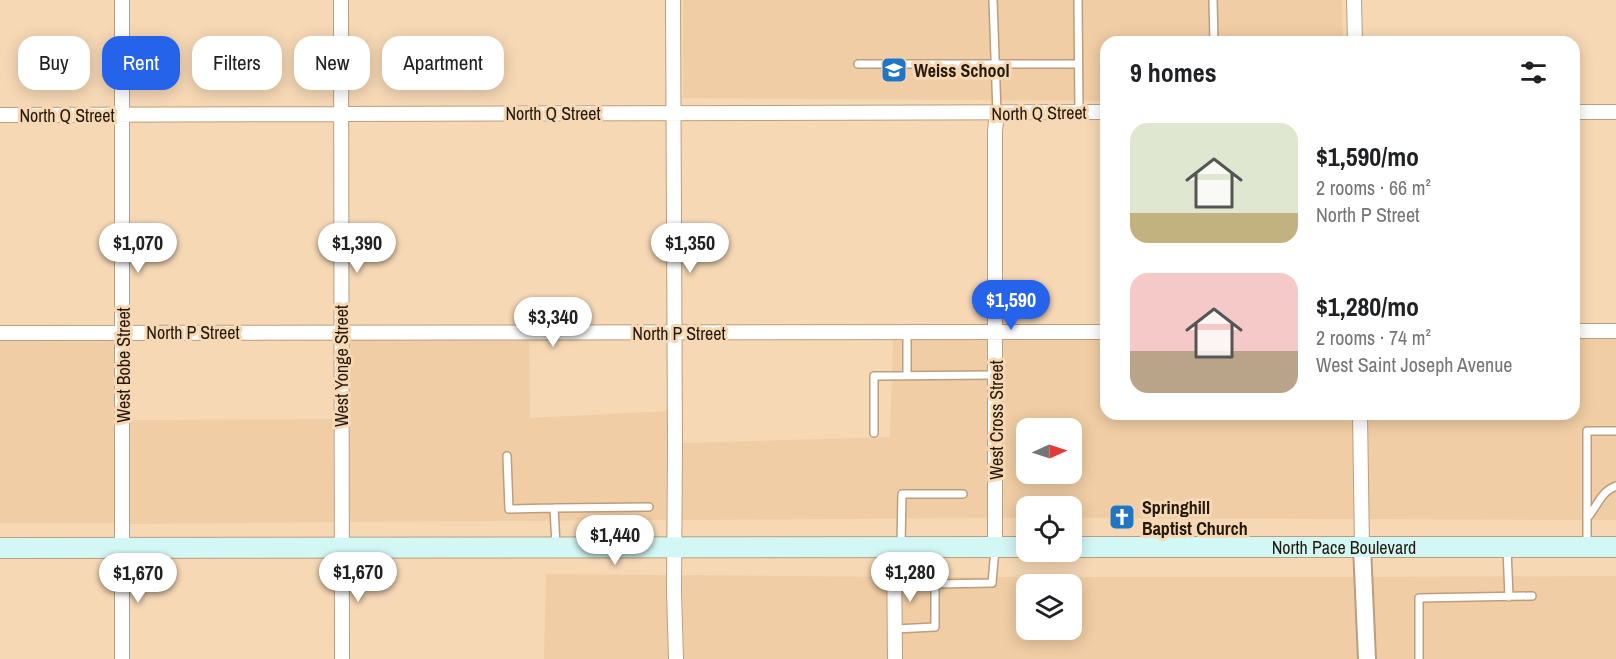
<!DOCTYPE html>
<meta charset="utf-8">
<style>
:root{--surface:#fff;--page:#f6f6f6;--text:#202124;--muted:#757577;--accent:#2563eb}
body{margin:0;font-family:"Archivo Narrow",sans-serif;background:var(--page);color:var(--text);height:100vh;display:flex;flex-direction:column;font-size:22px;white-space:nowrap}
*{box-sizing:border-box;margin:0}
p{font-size:20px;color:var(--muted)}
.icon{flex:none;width:33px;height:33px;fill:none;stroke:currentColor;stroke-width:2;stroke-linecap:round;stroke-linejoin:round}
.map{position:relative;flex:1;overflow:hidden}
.panel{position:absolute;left:1100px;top:36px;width:480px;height:384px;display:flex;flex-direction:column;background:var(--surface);border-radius:18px;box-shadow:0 3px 15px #0003}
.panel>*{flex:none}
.banner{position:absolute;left:18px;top:36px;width:570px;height:54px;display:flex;gap:12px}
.needle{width:39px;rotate:87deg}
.fabs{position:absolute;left:1016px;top:418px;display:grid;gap:12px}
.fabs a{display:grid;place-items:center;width:66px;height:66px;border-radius:12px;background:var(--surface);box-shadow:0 3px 15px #0003;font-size:30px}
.price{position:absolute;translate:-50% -51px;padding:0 14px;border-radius:21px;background:#fff;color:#222;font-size:20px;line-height:39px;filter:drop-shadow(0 2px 3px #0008)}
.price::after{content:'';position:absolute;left:50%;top:36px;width:18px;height:14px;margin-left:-9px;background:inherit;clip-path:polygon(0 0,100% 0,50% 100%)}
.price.selected{background:var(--accent);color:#fff}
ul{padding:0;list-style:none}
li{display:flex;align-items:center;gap:18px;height:150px;padding:0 30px}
li span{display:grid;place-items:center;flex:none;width:168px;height:120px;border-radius:18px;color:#555}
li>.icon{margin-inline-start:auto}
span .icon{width:72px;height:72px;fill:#fffc;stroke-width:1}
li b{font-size:26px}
h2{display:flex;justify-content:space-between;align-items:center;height:72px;padding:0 30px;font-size:26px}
.pill{padding:0 21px;border-radius:18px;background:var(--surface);box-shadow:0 3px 15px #0003;font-size:21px;line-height:54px}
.pill.selected{background:var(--accent);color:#fff}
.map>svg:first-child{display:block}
.built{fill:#f0cda4;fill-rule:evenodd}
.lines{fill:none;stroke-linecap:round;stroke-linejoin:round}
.service-casing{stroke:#bb9e7d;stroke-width:10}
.minor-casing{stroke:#bb9e7d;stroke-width:16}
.tertiary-casing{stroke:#bb9e7d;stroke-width:20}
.secondary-casing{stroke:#bb9e7d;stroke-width:22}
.service{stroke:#fff;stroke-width:7}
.minor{stroke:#fff;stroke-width:14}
.tertiary{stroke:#fff;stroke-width:16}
.secondary{stroke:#d3f7f5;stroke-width:20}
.labels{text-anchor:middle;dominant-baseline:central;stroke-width:6;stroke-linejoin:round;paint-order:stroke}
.poi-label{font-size:18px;font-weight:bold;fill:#23180b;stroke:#f6d8b5;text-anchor:start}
.street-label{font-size:18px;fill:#23180b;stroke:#f6d8b5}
</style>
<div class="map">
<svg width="1616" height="659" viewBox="0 0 1616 659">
<rect width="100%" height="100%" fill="#f6d8b5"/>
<!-- built -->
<path class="built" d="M683 0H1342L1343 42H1106L1105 101 683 98Z
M1574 338H1616V520L1369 519 1368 414H1574Z
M115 339V523H0V340Z
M349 339H529L530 418 667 411 666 520 350 522Z
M893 339H987L988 518 682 520 683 443 890 437Z
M1003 339H1105L1106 414H1352L1354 519 1071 518V507H1026V518H1003ZM1026 429H1071V474H1026Z
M333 419 334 522 130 524V420Z
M546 574 666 575 668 659H544Z
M682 575 887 577V659H684Z
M1616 576V659H1375L1371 577Z
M902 577H1355L1359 659H903ZM1026 585H1071V630H1026Z"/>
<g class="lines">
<!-- service casing -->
<g class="service-casing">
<path id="service" d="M993 0 997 113
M1078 0 1079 112
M1213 0 1214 42
M858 64H1077
M907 333V375
M874 433V376L996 375
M507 456 509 509 554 508
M1587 518C1598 506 1600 492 1616 486
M901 544 902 494H963
M1587 544V431H1616
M556 545 554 508 649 507
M1507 549 1509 597
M895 629 935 627V584L992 583 995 549
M1419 659V598L1532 596"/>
</g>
<!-- minor casing -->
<g class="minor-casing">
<path id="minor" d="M122 0V659
M341 0 342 659
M673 0 675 447 674 591 676 659
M1354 0 1355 42
M1574 112H1616
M0 115 1106 112
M1574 331H1616
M0 333 1106 332
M1360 414 1362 547
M894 547 895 659
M995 547V131L997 113"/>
</g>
<!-- tertiary casing -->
<g class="tertiary-casing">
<path id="tertiary" d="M1362 547 1367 659"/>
</g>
<!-- secondary casing -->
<g class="secondary-casing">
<g id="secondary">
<path id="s1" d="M1071 547H1616"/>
<path d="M0 548 1026 547"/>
</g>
</g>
<!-- service -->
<use href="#service" class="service"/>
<!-- minor -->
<use href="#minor" class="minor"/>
<!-- tertiary -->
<use href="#tertiary" class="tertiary"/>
<!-- secondary -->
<use href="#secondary" class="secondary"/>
</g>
<!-- icons -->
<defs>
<g id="school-square" transform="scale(1.35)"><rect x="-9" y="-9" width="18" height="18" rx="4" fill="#2176c4" stroke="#f6d8b5"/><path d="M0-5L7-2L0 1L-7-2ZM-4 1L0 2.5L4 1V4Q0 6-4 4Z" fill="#fff"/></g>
<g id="church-square" transform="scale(1.35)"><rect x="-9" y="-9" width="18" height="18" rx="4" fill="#2176c4" stroke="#f6d8b5"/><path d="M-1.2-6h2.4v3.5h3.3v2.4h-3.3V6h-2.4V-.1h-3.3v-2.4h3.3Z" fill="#fff"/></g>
</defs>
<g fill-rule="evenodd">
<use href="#school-square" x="894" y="70"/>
<use href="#church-square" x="1122" y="517"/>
</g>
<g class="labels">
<!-- poi labels -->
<g class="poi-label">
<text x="914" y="70">Weiss School</text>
<text x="1142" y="507">Springhill<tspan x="1142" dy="21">Baptist Church</tspan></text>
</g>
<!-- street labels -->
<g class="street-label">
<text x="553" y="113">North Q Street</text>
<text transform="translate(1039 113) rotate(-1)">North Q Street</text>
<text x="67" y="115">North Q Street</text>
<text x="193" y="332">North P Street</text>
<text x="679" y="333">North P Street</text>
<text transform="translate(123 365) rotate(-90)">West Bobe Street</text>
<text transform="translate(341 366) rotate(-90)">West Yonge Street</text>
<text transform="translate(996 420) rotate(-90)">West Cross Street</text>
<text stroke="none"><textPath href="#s1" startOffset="273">North Pace Boulevard</textPath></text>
</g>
</g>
</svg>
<div class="fabs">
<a><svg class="needle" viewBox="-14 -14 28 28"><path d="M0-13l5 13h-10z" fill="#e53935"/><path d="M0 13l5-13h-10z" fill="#757577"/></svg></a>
<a><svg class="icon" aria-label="locate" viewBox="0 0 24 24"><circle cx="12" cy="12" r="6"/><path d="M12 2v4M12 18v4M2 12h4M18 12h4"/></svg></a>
<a><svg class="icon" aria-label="layers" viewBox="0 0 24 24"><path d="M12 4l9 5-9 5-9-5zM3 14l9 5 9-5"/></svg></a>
</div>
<b class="price" style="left:138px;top:274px">$1,070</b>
<b class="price" style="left:357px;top:274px">$1,390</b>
<b class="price" style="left:690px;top:274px">$1,350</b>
<b class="price selected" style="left:1011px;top:331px">$1,590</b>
<b class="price" style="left:553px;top:348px">$3,340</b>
<b class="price" style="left:615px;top:566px">$1,440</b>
<b class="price" style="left:358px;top:603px">$1,670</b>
<b class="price" style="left:910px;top:603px">$1,280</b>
<b class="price" style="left:138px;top:604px">$1,670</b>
<div class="banner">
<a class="pill">Buy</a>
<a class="pill selected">Rent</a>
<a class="pill">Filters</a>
<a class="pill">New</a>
<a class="pill">Apartment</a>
</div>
<section class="panel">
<h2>9 homes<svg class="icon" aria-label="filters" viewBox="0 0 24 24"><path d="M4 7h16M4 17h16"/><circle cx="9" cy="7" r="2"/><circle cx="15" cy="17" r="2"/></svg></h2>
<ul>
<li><span style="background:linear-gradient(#dfe7d0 75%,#c2b280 0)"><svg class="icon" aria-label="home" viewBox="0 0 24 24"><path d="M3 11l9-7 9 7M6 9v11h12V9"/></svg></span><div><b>$1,590/mo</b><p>2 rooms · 66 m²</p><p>North P Street</p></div></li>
<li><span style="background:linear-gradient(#f6c9c9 65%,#b9a48a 0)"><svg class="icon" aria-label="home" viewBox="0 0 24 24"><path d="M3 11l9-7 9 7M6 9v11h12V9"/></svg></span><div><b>$1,280/mo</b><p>2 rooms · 74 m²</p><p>West Saint Joseph Avenue</p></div></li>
</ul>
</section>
</div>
